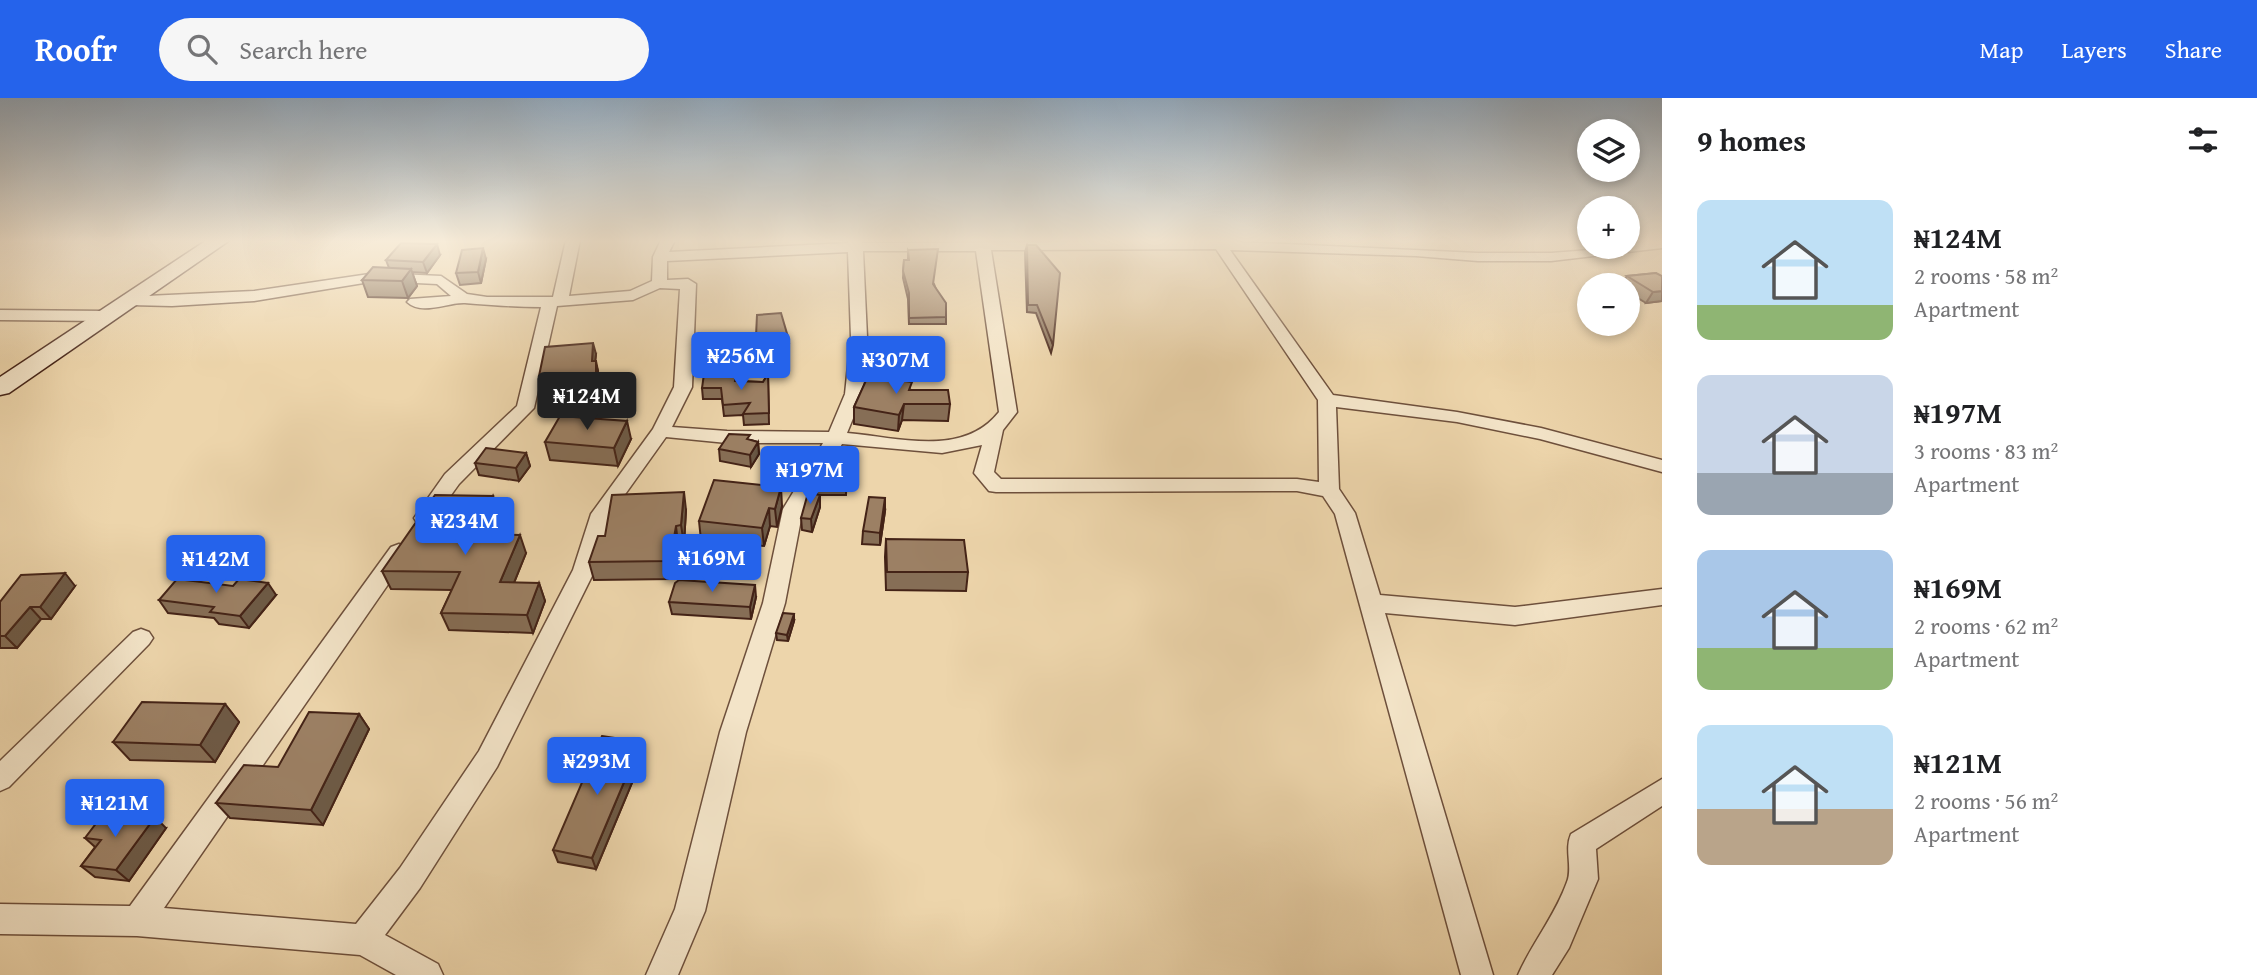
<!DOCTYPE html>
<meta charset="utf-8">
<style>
:root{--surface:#fff;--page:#f6f6f6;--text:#202124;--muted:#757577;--accent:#2563eb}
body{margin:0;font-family:"Gentium Book Plus",serif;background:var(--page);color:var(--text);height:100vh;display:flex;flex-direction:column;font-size:26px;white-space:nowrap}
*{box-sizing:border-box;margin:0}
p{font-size:23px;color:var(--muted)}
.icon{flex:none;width:38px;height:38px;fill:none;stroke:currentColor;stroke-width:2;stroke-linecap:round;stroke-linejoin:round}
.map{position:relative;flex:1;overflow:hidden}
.details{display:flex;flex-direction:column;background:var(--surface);width:595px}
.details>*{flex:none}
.buttons{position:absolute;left:1577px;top:21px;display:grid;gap:14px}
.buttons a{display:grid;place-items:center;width:63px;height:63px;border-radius:50%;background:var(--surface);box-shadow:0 4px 10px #0003;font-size:35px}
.price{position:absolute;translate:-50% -60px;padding:0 16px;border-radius:7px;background:var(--accent);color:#fff;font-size:23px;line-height:46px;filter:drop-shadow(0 2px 4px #0008)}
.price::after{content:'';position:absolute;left:50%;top:42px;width:21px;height:16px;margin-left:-10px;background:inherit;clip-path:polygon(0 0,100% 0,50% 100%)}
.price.selected{background:#222;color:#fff}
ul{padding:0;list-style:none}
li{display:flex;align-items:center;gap:21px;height:175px;padding:0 35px}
li span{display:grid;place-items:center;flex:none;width:196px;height:140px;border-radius:14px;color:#555}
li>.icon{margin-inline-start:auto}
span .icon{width:84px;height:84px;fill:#fffc;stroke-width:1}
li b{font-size:30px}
h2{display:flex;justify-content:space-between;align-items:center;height:84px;padding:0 35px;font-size:30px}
header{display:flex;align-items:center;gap:42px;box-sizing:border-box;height:98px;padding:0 35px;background:var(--accent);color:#fff}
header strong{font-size:33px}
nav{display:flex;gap:38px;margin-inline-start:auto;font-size:24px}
.search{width:490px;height:63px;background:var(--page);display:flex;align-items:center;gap:18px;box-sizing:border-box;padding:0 24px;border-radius:38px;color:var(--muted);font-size:26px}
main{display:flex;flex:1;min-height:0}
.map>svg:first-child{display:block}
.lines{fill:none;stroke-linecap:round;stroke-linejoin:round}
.minor-casing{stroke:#6e503c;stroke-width:3}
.secondary-casing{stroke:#442317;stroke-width:3}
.minor{fill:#f3e4c8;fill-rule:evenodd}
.secondary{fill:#f3e4c8;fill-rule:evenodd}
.wall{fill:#866e56;stroke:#442317;stroke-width:2}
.shaded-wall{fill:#6d5a46;stroke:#442317;stroke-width:2}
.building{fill:#9c8064;stroke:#442317;stroke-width:2}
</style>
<header>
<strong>Roofr</strong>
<div class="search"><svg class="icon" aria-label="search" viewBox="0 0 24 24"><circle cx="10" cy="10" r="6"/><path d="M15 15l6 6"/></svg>Search here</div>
<nav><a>Map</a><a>Layers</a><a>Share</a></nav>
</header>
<main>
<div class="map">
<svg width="1662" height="877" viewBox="0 0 1662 877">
<rect width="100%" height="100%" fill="#edd5ab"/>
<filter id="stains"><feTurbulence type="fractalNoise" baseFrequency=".00286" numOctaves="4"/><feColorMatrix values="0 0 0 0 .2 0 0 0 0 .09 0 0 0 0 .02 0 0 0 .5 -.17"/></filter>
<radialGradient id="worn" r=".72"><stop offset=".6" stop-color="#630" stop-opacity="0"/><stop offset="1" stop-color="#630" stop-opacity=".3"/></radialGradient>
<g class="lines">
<!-- minor casing -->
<g class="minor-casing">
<path id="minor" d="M566 142H580L569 198 630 193 652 183 653 159 661 142H675L669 154 848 145V142H862V145L1220 143 1478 155H1551L1628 149V146L1662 142V150L1551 163H1478L1416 158 1230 152 1333 297 1457 314 1541 330 1662 362V374L1540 341 1457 324 1336 309 1339 391 1355 415 1380 497 1515 509 1662 491V507L1515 527 1385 515 1493 877H1461L1335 416 1323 398 1297 393 996 394 989 393 974 375 982 347 942 355 842 346 803 411 785 505 746 634 705 813 678 877H646L675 811 720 634 763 505 783 411 823 345H727L666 339 611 416 595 472 497 669 420 790 385 837 438 866 443 877H396L360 857 137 838 0 836V806L130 808 391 449 399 446 407 449 410 454 407 459 164 810 356 826 400 770 479 653 573 472 591 416 653 331 674 289 680 191 660 190 633 202 557 208 534 310 459 386 431 425H417L414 420 445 376 517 308 541 209C515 209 491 207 465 205 448 204 422 218 407 204L410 201 451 198 437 186 376 183 254 203 172 208 130 207 122 202 125 199 254 193 376 175 441 178 467 196 487 199H553ZM1216 151 1318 302 1319 384 1297 381H1001L994 374 1003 332 1017 314 991 152ZM863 153H976L999 314C963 360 898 339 847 335L863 296 867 239ZM848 154 851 239 845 296 829 334 727 333 672 329 692 289 696 186 688 181 667 182V163Z
M0 212 106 213 114 218 106 223 0 222Z
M141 531 149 534 153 540 149 546 9 689 0 693V663L133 534Z
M1662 681V708L1596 751 1598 781 1569 850 1552 877H1518C1532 845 1555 818 1567 784 1573 769 1564 752 1571 736Z"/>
</g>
<!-- secondary casing -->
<g class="secondary-casing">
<path id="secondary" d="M207 142H230L9 295 0 297V279Z"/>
</g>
<!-- minor -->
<use href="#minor" class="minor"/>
<!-- secondary -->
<use href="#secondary" class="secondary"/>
</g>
<!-- wall -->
<path class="wall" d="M1027 147 1053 247 1051 255 1036 215 1027 214 1025 154Z
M908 152 934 186 946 219V226H909L908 201 903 180 904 162H908Z
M440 157 427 175 412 174 417 188 408 200 368 199 362 182 389 170 386 162Z
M486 161 481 185 460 187 456 175Z
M1656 175 1662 203 1646 205 1628 194V187H1621L1627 178Z
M756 238 788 239 789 245 757 244Z
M869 249 927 262V272L891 281 911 292 950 306 948 323 902 322 898 333 854 326V309L867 281Z
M596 256 595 263 598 273V296L581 298 579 287 542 289 539 278Z
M768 276 769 326 744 327 743 317 724 318 722 301H703L702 290 737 283 763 284Z
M631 341 618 368 550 362 545 344Z
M751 342 758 344 759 356 751 369 720 363 719 351Z
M526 355 530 368 519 383 479 377 475 365Z
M847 370 846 397H819L820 409 812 434 802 432 801 420 817 396V384Z
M493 398 499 415 491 436 526 455 514 485H539L545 503 533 535 449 532 441 515 452 492 391 491 382 473Z
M782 408 777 429 770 428 764 448 701 442 699 423Z
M686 412 684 446H678L673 481 594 482 589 464 605 438Z
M885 413 880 447 862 446 863 433Z
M886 441 968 474 966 493 886 492 885 459Z
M75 488 51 521H41L17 550H0V504Z
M276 497 249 530 219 526 214 520 168 515 159 502Z
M756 499 751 521 672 516 669 504Z
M794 523 788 543 777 542 776 535Z
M225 606 239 624 215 664 130 662 113 644Z
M359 616 369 631 323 727 230 720 216 705 278 669Z
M644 656 596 771 558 764 553 752Z
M166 730 129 783 95 779 81 768 95 749 85 740Z"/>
<!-- shaded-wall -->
<path class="shaded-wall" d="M437 146 440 157 427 175 423 164Z
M483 150 486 161 481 185 478 174Z
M411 171 417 188 408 200 402 183Z
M1662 193V203L1646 205 1653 194Z
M593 245 596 256 594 274 592 263Z
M927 262V272L867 287 868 276Z
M596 263 598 273V296L596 285Z
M904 306 902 322 898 333 899 317Z
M627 323 631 341 618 368 614 350Z
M758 344 759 356 751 369 750 357Z
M526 355 530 368 519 383 516 370Z
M781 389 782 408 777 429 775 411Z
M684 394 686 412 684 446 681 427Z
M820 397V409L812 434 811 421Z
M493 398 499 415 484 453 477 436Z
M885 400V413L880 447V435Z
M769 410 770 428 764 448 762 430Z
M676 428 678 446 673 481 670 463Z
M520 437 526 455 507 502 500 484Z
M65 475 75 488 51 521 40 509Z
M268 485 276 497 249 530 240 518Z
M539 485 545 503 533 535 527 517Z
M755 487 756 499 751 521 750 509Z
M30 509 41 521 17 550 5 538Z
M794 516V523L788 543 787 537Z
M225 606 239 624 215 664 200 647Z
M359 616 369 631 323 727 311 712Z
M641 644 644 656 596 771 592 760Z
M155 719 166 730 129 783 116 772Z"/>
<!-- building -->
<path class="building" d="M401 145 437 146 423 164 386 162Z
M1027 147H1036L1060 175 1053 247 1037 207H1028Z
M483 150 478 174 456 175 462 152Z
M938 151 933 186 946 205V219L909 220V195L903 173 904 162H909L908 152Z
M373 169 411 171 402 183 362 182Z
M1656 175 1662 178V193L1653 194 1627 178Z
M781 215 788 239 756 238 757 217Z
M916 243 927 262 868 276 867 273 869 249Z
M593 245 592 263H596V285L579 287V276L539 278 545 249Z
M704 276H736L735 283 763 284 768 276 769 315 743 316 750 305 723 307 721 290H702Z
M868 278 912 284 909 292H948L950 306H904L899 317 854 309Z
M560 318 627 323 614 350 545 344Z
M729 336 750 337 747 341 758 344 750 357 719 351Z
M486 350 526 355 516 370 475 365Z
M824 369 847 370 846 385 817 384Z
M714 382 781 389 775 411 769 410 762 430 699 423Z
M684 394 681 427 676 428 670 463 589 464 598 438H605L612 397Z
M808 395 820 397 811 421 801 420Z
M435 397 493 398 477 436 520 437 500 484 539 485 527 517 441 515 460 474 382 473Z
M869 399 885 400 880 435 863 433Z
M886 441 964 442 968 474H887Z
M65 475 40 509H30L5 538H0V504L21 477Z
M177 481 233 488 239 481 268 485 240 518 210 514 214 509 159 502Z
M679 482 755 487 750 509 669 504 675 485Z
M783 515 794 516 787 537 776 535Z
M142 604 225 606 200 647 113 644Z
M309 614 359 616 311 712 216 705 244 667 278 669Z
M602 638 641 644 592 760 553 752Z
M104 715 155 719 116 772 81 768 101 742 85 740Z"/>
<!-- sky -->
<linearGradient id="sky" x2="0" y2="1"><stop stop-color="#93a9bc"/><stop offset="0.54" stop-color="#f7ecd9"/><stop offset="1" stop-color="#f7ecd9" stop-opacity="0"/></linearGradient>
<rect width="1662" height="265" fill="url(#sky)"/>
<rect width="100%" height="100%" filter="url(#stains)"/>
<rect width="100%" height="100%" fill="url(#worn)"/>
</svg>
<div class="buttons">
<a><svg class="icon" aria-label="layers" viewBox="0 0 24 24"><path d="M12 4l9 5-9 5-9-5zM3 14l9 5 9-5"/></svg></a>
<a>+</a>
<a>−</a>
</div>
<b class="price" style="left:741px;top:294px">₦256M</b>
<b class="price" style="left:896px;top:298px">₦307M</b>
<b class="price selected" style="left:587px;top:334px">₦124M</b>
<b class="price" style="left:810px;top:408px">₦197M</b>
<b class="price" style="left:465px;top:459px">₦234M</b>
<b class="price" style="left:712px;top:496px">₦169M</b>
<b class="price" style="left:216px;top:497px">₦142M</b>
<b class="price" style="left:597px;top:699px">₦293M</b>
<b class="price" style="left:115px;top:741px">₦121M</b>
</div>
<section class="details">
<h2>9 homes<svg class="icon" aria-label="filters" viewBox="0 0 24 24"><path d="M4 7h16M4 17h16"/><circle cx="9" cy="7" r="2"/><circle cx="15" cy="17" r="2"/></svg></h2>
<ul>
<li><span style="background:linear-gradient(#bfe0f5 75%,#8fb573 0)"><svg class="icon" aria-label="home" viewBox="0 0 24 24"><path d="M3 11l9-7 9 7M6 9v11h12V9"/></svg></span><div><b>₦124M</b><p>2 rooms · 58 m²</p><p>Apartment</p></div></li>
<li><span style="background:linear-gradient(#c9d6e8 70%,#9aa5b1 0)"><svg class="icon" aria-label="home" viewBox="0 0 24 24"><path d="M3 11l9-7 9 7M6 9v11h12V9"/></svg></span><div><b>₦197M</b><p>3 rooms · 83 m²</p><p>Apartment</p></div></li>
<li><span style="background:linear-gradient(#a9c7e8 70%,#8fb573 0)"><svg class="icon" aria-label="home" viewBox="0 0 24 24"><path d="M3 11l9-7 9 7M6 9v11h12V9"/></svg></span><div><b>₦169M</b><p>2 rooms · 62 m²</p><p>Apartment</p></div></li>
<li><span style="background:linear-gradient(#bfe0f5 60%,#b9a48a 0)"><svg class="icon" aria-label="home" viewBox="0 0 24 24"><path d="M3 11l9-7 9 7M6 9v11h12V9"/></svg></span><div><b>₦121M</b><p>2 rooms · 56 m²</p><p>Apartment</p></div></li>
</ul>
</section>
</main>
